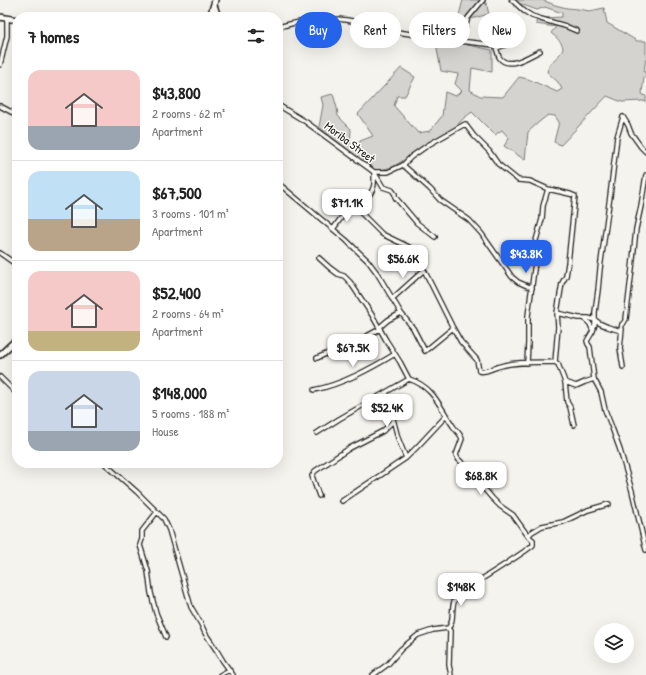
<!DOCTYPE html>
<meta charset="utf-8">
<style>
:root{--surface:#fff;--page:#f6f6f6;--text:#222;--muted:#767676;--line:#e0e0e0;--accent:#2563eb}
body{margin:0;font-family:"Patrick Hand",sans-serif;background:var(--page);color:var(--text);height:100vh;display:flex;flex-direction:column;font-size:15px;white-space:nowrap}
*{box-sizing:border-box;margin:0}
p{font-size:13px;color:var(--muted)}
.icon{flex:none;width:22px;height:22px;fill:none;stroke:currentColor;stroke-width:2;stroke-linecap:round;stroke-linejoin:round}
.map{position:relative;flex:1;overflow:hidden}
.drawer{position:absolute;left:12px;top:12px;width:271px;height:456px;display:flex;flex-direction:column;background:var(--surface);border-radius:16px;box-shadow:0 4px 16px #0002}
.drawer>*{flex:none}
.banner{position:absolute;left:295px;top:12px;width:291px;height:36px;display:flex;gap:8px}
.buttons{position:absolute;left:594px;top:623px;display:grid;gap:8px}
.buttons a{display:grid;place-items:center;width:40px;height:40px;border-radius:50%;background:var(--surface);box-shadow:0 4px 16px #0002;font-size:20px}
.price{position:absolute;translate:-50% -34px;padding:0 9px;border-radius:8px;background:#fff;color:#222;font-size:13px;line-height:26px;filter:drop-shadow(0 1px 2px #0008)}
.price::after{content:'';position:absolute;left:50%;top:24px;width:12px;height:9px;margin-left:-6px;background:inherit;clip-path:polygon(0 0,100% 0,50% 100%)}
.price.on{background:var(--accent);color:#fff}
ul{padding:0;list-style:none}
li{display:flex;align-items:center;gap:12px;height:100px;padding:0 16px}
li+li{border-top:1px solid var(--line)}
li span{display:grid;place-items:center;flex:none;width:112px;height:80px;border-radius:12px;color:#555}
li>.icon{margin-inline-start:auto}
span .icon{width:48px;height:48px;fill:#fffc;stroke-width:1}
li b{font-size:17px}
h2{display:flex;justify-content:space-between;align-items:center;height:48px;padding:0 16px;font-size:17px}
.pill{padding:0 14px;border-radius:18px;background:var(--surface);box-shadow:0 4px 16px #0002;font-size:14px;line-height:36px}
.pill.on{background:var(--accent);color:#fff}
.map>svg:first-child{display:block}
.green{fill:#d4d3cf;stroke:#787876}
.lines{fill:none;stroke-linecap:round;stroke-linejoin:round}
.minor-casing{stroke:#1c1c1c;stroke-width:6}
.highway-casing{stroke:#1c1c1c;stroke-width:8}
.minor{stroke:#fdfcf7;stroke-width:3.5}
.highway{stroke:#fdfcf7;stroke-width:5}
.labels{text-anchor:middle;dominant-baseline:central;stroke-width:3;stroke-linejoin:round;paint-order:stroke}
.street-label{font-size:12px;fill:#1c1c1c;stroke:#fdfcf7}
</style>
<div class="map">
<svg width="646" height="675" viewBox="0 0 646 675">
<rect width="100%" height="100%" fill="#f4f3ee"/>
<filter id="ink" filterUnits="userSpaceOnUse"><feTurbulence type="fractalNoise" baseFrequency=".025" numOctaves="2"/><feDisplacementMap in="SourceGraphic" scale="8" xChannelSelector="R" yChannelSelector="G"/><feConvolveMatrix kernelMatrix="1 2 1 2 8 2 1 2 1" color-interpolation-filters="sRGB"/></filter>
<g filter="url(#ink)">
<!-- green -->
<path class="green" d="M463 0H478L486 3 489 14 467 20 459 43 468 45 492 50V72L472 68 470 90 480 96 503 97 519 77 528 79 557 92 562 89 558 82 547 72C551 53 578 54 551 33L556 27 536 24 537 15 545 18 562 17V13L545 7 537 10 512 1 508 0H542L555 5 567 8 578 9 590 11 604 8 607 23 637 41H646V57L644 72H646V77H644L642 94 646 96V102L643 101 622 102 607 96 561 145 554 142 559 122 555 116 548 115 539 122 528 132 525 160 504 146 509 138 502 130 495 135 472 112 464 118 454 128 393 167 375 171 319 127 323 105 321 97 333 94 337 108 338 116 351 129 350 147H359L360 141 373 136 358 114 401 68 415 77 405 96H397L394 106 418 133 430 131 442 116 445 92 455 96 462 91 455 84 458 74 441 71 437 49 438 33 450 37 454 35Z"/>
<g class="lines">
<!-- minor casing -->
<g class="minor-casing">
<path id="minor" d="M512 0 524 11 532 16 541 19 565 26 577 31
M278 27C300 21 324 17 347 20 360 22 371 27 383 29 390 31 397 32 404 33 434 38 464 42 494 45L497 48 515 41
M461 41 468 18 483 0
M496 48C497 50 498 54 499 57 508 71 529 56 540 51
M0 65 7 36V18
M278 105 306 122 374 172 383 187 392 190 395 194V197L417 223 435 237
M0 106 17 115
M623 117 617 137 610 196 600 269 598 290 595 312V324L593 331 587 341 588 344 590 347 594 379 601 392 605 410 611 425 620 450 632 491 646 550
M623 117 628 125 631 133 641 147 646 152
M403 165 430 189 440 200 469 220 481 233 512 277 518 282 532 288
M374 172H388L403 165 411 157 428 145 465 124 474 136 489 151 498 164 518 180 530 181 548 189 570 194 575 196 568 263 566 276 562 283 557 313 558 327 555 362 558 364 565 382 567 402 570 407 574 425
M278 183 346 240 368 261 377 273 401 313 413 328 425 351 453 328 424 270 417 257 409 247 382 234 361 213C358 204 371 197 373 188 375 184 374 177 374 172
M333 229C341 219 346 206 360 210
M0 253 17 265
M319 258 330 268 338 274 344 276 350 282 372 315 386 340 400 362 409 379C434 387 439 406 453 426 456 431 461 434 462 439L456 455 458 459 469 469 475 478 492 498 500 506 513 515 528 536 533 540V545L525 551C509 562 493 572 477 582 471 585 461 591 457 596 449 605 456 621 448 628L433 630 418 635 401 649 388 664 373 675
M392 299 424 270
M557 313 579 318H588L595 320 599 323 608 327 621 331 622 324H623L626 319 632 269 636 229 641 206 646 175
M584 318 590 324 593 331
M453 328 461 342 477 360 479 371C486 373 490 369 497 367 515 361 536 363 555 362
M622 329 620 348 623 367
M317 358 367 336 380 329 381 326 388 320 401 313
M527 363 528 343V316L535 262V244L542 219 543 206 548 189
M0 377 17 394
M565 382 576 386 585 382 594 379
M314 390C343 384 370 369 395 354
M386 392 398 438 406 458
M317 433 339 419 409 379
M104 463 137 492 164 519 169 530 191 607 201 624 205 633 217 651 223 661 233 675
M319 496 312 476 315 471 350 448 383 431 393 421
M342 501 406 458 418 446 446 416
M157 512 142 531V539L140 545 148 571 151 593 156 613 166 637
M528 536 532 532 542 526 563 522 588 510 609 504
M448 628 450 631 449 665 451 675
M220 675 229 670"/>
</g>
<!-- highway casing -->
<g class="highway-casing">
<path id="highway" d="M214 5 218 17
M211 16C211 10 214 6 215 0
M0 17 17 20
M0 355 17 339"/>
</g>
<!-- minor -->
<use href="#minor" class="minor"/>
<!-- highway -->
<use href="#highway" class="highway"/>
</g>
</g>
<g class="labels">
<!-- street labels -->
<g class="street-label">
<text transform="translate(350 142) rotate(37)">Moriba Street</text>
</g>
</g>
</svg>
<div class="buttons">
<a><svg class="icon" aria-label="layers" viewBox="0 0 24 24"><path d="M12 4l9 5-9 5-9-5zM3 14l9 5 9-5"/></svg></a>
</div>
<b class="price" style="left:347px;top:223px">$71.1K</b>
<b class="price on" style="left:526px;top:274px">$43.8K</b>
<b class="price" style="left:403px;top:279px">$56.6K</b>
<b class="price" style="left:353px;top:368px">$67.5K</b>
<b class="price" style="left:387px;top:428px">$52.4K</b>
<b class="price" style="left:481px;top:496px">$68.8K</b>
<b class="price" style="left:461px;top:607px">$148K</b>
<div class="banner">
<a class="pill on">Buy</a>
<a class="pill">Rent</a>
<a class="pill">Filters</a>
<a class="pill">New</a>
</div>
<section class="drawer">
<h2>7 homes<svg class="icon" aria-label="filters" viewBox="0 0 24 24"><path d="M4 7h16M4 17h16"/><circle cx="9" cy="7" r="2"/><circle cx="15" cy="17" r="2"/></svg></h2>
<ul>
<li><span style="background:linear-gradient(#f6c9c9 70%,#9aa5b1 0)"><svg class="icon" aria-label="home" viewBox="0 0 24 24"><path d="M3 11l9-7 9 7M6 9v11h12V9"/></svg></span><div><b>$43,800</b><p>2 rooms · 62 m²</p><p>Apartment</p></div></li>
<li><span style="background:linear-gradient(#bfe0f5 60%,#b9a48a 0)"><svg class="icon" aria-label="home" viewBox="0 0 24 24"><path d="M3 11l9-7 9 7M6 9v11h12V9"/></svg></span><div><b>$67,500</b><p>3 rooms · 101 m²</p><p>Apartment</p></div></li>
<li><span style="background:linear-gradient(#f6c9c9 75%,#c2b280 0)"><svg class="icon" aria-label="home" viewBox="0 0 24 24"><path d="M3 11l9-7 9 7M6 9v11h12V9"/></svg></span><div><b>$52,400</b><p>2 rooms · 64 m²</p><p>Apartment</p></div></li>
<li><span style="background:linear-gradient(#c9d6e8 75%,#9aa5b1 0)"><svg class="icon" aria-label="home" viewBox="0 0 24 24"><path d="M3 11l9-7 9 7M6 9v11h12V9"/></svg></span><div><b>$148,000</b><p>5 rooms · 188 m²</p><p>House</p></div></li>
</ul>
</section>
</div>
